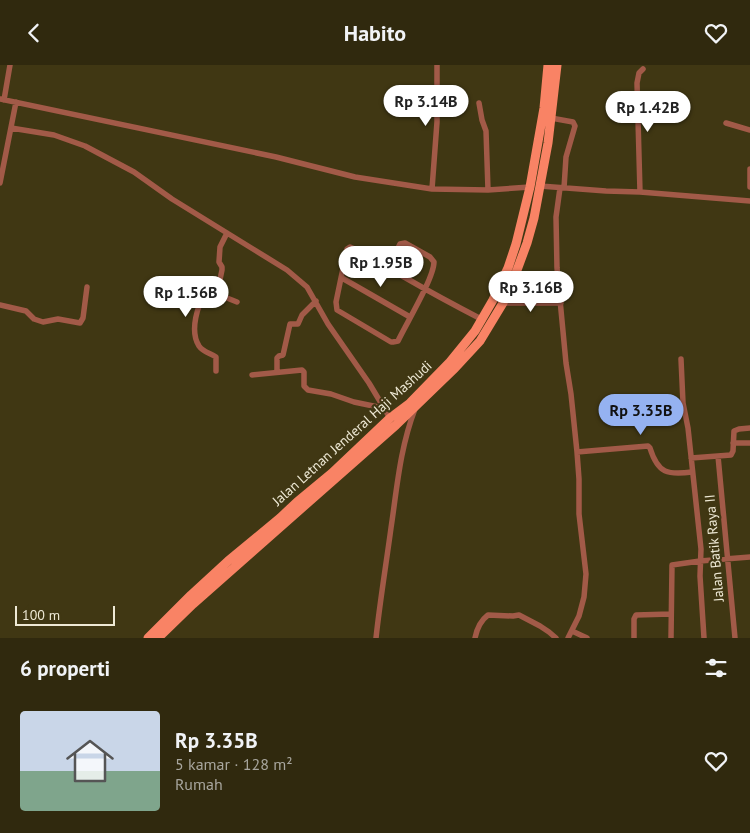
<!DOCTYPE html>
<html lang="id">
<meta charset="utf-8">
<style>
:root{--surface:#30290e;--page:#383117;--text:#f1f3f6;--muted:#a8a69e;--line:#4b452e;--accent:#95b2f1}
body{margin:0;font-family:"PT Sans",sans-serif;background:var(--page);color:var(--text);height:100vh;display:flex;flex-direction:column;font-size:19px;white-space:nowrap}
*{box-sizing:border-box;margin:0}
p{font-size:16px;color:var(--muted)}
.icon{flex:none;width:28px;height:28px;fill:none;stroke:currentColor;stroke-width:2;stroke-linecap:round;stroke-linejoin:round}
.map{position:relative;height:573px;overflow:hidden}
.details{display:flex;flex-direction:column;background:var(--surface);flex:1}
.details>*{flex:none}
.scale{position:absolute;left:15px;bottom:12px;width:100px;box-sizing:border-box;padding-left:5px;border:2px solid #eee9d5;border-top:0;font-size:14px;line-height:18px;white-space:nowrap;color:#eee9d5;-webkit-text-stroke:4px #403713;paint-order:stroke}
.price{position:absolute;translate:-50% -42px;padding:0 11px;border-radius:18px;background:#fff;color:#222;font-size:16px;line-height:32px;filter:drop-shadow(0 1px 2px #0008)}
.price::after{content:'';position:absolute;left:50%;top:30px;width:15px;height:11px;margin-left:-8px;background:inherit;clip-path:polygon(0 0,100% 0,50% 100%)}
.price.on{background:var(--accent);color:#111}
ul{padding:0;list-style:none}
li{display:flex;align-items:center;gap:15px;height:125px;padding:0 20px}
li+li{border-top:1px solid var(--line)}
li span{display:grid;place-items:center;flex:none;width:140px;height:100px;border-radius:5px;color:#555}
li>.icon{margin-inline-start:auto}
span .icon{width:60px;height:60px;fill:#fffc;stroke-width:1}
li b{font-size:21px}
h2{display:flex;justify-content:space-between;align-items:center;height:60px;padding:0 20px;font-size:21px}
header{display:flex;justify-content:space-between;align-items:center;height:65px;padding:0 20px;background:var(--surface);font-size:22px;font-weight:700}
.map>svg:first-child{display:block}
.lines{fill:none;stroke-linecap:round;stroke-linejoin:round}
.minor{stroke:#a25a48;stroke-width:5.5}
.primary{stroke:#f98365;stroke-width:9}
.labels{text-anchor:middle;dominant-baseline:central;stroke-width:4.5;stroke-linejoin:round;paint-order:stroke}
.street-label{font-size:14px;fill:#eee9d5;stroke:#403713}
</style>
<header><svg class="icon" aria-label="back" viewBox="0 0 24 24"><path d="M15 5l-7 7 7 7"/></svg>Habito<svg class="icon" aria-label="heart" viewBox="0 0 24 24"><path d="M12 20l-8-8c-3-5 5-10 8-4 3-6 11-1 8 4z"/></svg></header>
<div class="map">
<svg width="750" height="573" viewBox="0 0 750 573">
<rect width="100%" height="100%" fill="#403713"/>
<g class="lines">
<!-- minor -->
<path class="minor" d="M0 34 276 92 355 112 432 124 488 125 530 122
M4 35 10 0
M479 38 482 55 486 66 488 125
M551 53 573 57 575 61 566 92 564 123
M726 58 750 65
M11 63 54 70 85 81 134 107 172 134 287 205 307 222 328 259 369 318 390 353
M750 104V122
M0 118 16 37
M540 121 606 126 640 127 750 136
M560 123 556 152 557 203 566 298 571 329 577 387 579 414V449L586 509 584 532 579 551 568 573
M432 124 437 57V0
M640 127 637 18 639 8 643 4
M227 168 220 182 219 197 222 202V205L217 229 237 237
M388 202 399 181 400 179 405 178 430 192 434 197C434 213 406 259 398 276L393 277H391L337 245 336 237 347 184 350 182C368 189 386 202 404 212 430 227 456 241 483 255
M342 213 410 252
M503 238H561
M0 240 26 246 34 254 43 257 58 254 80 258 83 253 87 222
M681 294 683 338 688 363 701 484 700 511 704 573
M216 306V292C210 288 203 287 199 281 189 265 198 240 206 226L208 225 217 229
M277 307V293L279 291 283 290 290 259H298L302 250 316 236
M252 310 302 305 304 307V321L308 325 331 329 354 337 383 343
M733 378H750
M577 387 648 381 650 383C658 409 668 410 692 407
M718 391 735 573
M691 393 731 390 733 386 734 366 739 364 750 363
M572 566 587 573
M376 573C380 536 386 500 391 463 397 423 400 383 415 344
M475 573C477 563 480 556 488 550L513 551 519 550 540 561 549 567 556 573
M634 573V554L636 550 671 549
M671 573 672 500 700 496 750 492"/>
<!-- primary -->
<path class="primary" d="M148 573 191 530 228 496 280 453 297 437 332 408 390 353 410 338 449 298 475 266 493 235 508 203 516 179 530 122 544 43 548 0
M158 573 193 539 396 360 455 303 480 276 503 238 513 216 527 178 534 153 548 78 557 0"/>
</g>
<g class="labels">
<!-- street labels -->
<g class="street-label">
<text transform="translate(352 368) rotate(-42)">Jalan Letnan Jenderal Haji Mashudi</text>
<text transform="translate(714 483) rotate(-95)">Jalan Batik Raya II</text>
</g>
</g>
</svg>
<div class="scale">100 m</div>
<b class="price" style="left:426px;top:62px">Rp 3.14B</b>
<b class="price" style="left:648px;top:68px">Rp 1.42B</b>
<b class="price" style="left:381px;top:223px">Rp 1.95B</b>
<b class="price" style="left:531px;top:248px">Rp 3.16B</b>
<b class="price" style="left:186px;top:253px">Rp 1.56B</b>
<b class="price on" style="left:641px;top:371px">Rp 3.35B</b>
</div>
<section class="details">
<h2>6 properti<svg class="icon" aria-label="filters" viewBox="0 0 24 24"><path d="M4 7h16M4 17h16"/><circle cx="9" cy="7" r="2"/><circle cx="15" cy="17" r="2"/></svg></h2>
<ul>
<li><span style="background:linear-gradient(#c9d6e8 60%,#7fa58c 0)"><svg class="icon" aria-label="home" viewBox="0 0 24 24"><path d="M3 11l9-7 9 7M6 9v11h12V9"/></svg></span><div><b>Rp 3.35B</b><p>5 kamar · 128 m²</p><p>Rumah</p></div><svg class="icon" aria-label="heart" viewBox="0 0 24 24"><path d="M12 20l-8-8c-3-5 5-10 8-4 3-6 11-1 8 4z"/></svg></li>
</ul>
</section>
